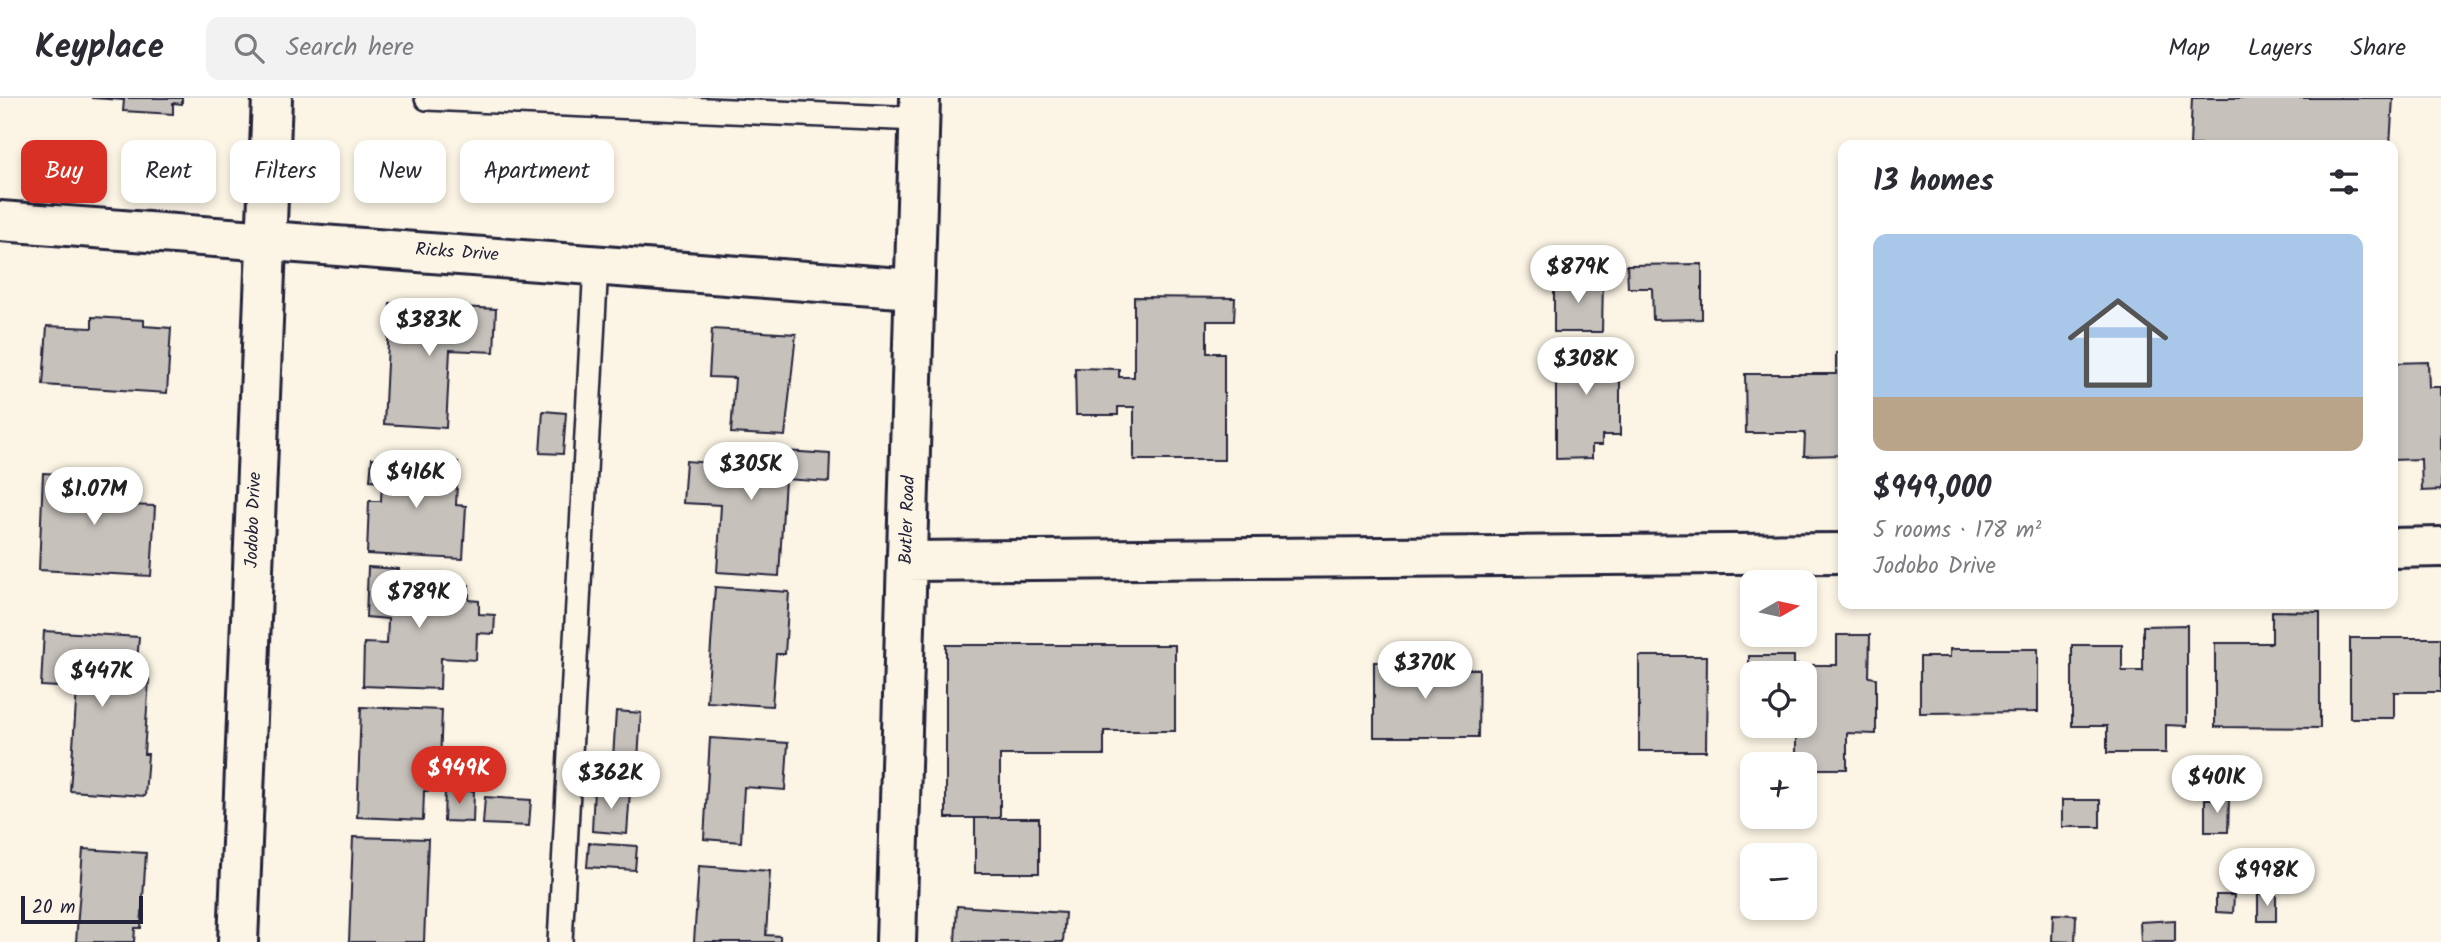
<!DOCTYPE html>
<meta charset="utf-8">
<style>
:root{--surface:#fff;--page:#f2f2f3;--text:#2b2b33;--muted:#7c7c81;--line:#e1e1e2;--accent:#d93025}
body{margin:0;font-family:Kalam,sans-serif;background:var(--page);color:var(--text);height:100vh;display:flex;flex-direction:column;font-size:26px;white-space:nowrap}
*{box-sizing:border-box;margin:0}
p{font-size:23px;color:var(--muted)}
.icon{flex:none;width:38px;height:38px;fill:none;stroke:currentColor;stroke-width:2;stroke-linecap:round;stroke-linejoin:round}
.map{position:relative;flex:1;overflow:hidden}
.details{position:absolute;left:1838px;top:42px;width:560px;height:469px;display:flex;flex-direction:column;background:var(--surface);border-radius:14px;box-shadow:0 4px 10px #0003}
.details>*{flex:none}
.top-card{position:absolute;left:21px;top:42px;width:665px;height:63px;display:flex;gap:14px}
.needle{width:46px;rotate:81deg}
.fabs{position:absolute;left:1740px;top:472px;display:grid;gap:14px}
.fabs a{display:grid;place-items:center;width:77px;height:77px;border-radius:14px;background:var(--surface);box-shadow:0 4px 10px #0003;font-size:35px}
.scale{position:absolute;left:21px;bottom:18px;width:122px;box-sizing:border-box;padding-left:7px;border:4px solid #22223b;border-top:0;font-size:19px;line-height:24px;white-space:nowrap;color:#22223b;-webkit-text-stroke:5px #fcf5e5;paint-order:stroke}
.price{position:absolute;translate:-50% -60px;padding:0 16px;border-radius:24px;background:#fff;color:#222;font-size:23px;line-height:46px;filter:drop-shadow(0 2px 4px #0008)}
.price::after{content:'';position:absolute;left:50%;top:42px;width:21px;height:16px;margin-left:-10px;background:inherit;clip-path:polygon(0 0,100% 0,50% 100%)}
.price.current{background:var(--accent);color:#fff}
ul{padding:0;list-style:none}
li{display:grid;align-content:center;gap:14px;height:371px;padding:0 35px}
li span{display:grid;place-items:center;height:217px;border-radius:14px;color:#555}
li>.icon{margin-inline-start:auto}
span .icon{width:126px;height:126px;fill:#fffc;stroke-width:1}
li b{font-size:30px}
h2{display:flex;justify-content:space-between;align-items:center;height:84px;padding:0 35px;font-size:30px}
.chip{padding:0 24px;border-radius:14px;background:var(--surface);box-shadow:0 4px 10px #0003;font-size:24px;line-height:63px}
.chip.current{background:var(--accent);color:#fff}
header{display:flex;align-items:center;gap:42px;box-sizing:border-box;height:98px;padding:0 35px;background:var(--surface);border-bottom:2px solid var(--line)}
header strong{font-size:33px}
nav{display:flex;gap:38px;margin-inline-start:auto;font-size:24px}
.search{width:490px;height:63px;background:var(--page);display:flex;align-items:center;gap:18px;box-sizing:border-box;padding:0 24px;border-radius:14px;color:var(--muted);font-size:26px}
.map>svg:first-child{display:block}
.building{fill:#c6c1bb;stroke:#22223b;stroke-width:2;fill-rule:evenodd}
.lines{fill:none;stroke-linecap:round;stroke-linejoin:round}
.service-casing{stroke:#22223b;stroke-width:28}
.minor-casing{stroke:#22223b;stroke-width:44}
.service{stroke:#fcf5e5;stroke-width:23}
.minor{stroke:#fcf5e5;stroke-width:38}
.labels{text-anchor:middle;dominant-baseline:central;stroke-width:6;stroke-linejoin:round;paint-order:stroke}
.street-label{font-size:18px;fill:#22223b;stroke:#fcf5e5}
</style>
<header>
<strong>Keyplace</strong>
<div class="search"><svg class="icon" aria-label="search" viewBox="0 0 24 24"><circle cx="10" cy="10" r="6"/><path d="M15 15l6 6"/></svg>Search here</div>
<nav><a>Map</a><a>Layers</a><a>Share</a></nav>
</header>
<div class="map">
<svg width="2441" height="844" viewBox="0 0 2441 844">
<rect width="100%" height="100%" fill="#fcf5e5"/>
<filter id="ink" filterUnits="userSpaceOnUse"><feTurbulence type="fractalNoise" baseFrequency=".0143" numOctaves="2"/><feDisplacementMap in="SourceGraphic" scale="14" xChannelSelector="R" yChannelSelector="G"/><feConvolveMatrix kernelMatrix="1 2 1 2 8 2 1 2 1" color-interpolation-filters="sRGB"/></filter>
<g filter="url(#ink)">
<!-- building -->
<path class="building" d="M91 0H182V6L173 5V16L123 13 124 2Z
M2192 0H2393L2390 47H2190Z
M1702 166V221L1653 222 1652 190H1628L1627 167Z
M1554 181H1603L1602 234H1554Z
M1134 199 1235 200 1234 223H1207V255H1224V362H1134V309H1118V317H1076L1075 270 1119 271V279H1134Z
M390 205 496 211 494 254 450 252 446 330 384 326Z
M92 219 144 222V228L171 230 167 295 43 287 47 228 92 230Z
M712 231 796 236 785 338 731 335 735 280 709 279Z
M1556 246H1620V337H1602V347H1592V360L1556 361Z
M1836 255H1843V357L1804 358 1805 335H1746L1745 276H1836Z
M2428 264 2429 289H2441V392L2422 393 2421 361 2392 362V265Z
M543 313 566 315 563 356 540 355Z
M725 349 830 356 829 384 785 381 779 478 717 474 721 407 683 405 686 363 724 366Z
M372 360 458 364 456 407 466 408 463 461 367 456 369 403H381L382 383 370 382Z
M43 375 130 380 128 407 155 408 151 478 39 472Z
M368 469 399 471 398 484 469 487V502L479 503V516L495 517 494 536 477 535 476 562 441 560 440 591 363 588 364 545 387 546 388 521 366 519Z
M715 489 789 494 785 556H776L772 608 707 604Z
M2272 513 2320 514V630L2215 629V545H2272Z
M2187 527V628L2166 627V655H2107V628H2072V547H2122V573H2143V528Z
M44 533 139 539 136 580 149 581 144 656H148L145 698 70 693 77 590 41 588Z
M1837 537H1870L1869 579 1876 580V636L1847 635V671H1804V667H1796V635H1749V558H1794V567H1837ZM1752 576H1804V628H1752Z
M2350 540H2441V594H2394V620H2350Z
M946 547H1175V633H1104V657H1000V720H946Z
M1950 551H2038V614L1920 615V559H1950Z
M1639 558H1707L1706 653H1639Z
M1374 564H1427V571H1479L1478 639H1374Z
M361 609 442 612 439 693H424L423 722 357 719Z
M616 613 641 615 638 662 613 660Z
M710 640 788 645 785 692 744 689 741 744 704 741Z
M594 691 630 693 627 736 592 733Z
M445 692 474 693 473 724 444 723Z
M485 699 531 702 529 728 483 726Z
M2205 701H2229L2228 734H2205Z
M2062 702H2100V729H2062Z
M975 720H1039V775H975Z
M353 739 428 741 424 844H349Z
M589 745 637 748 635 772 587 769Z
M83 751 146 755 141 830H135L134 844H76Z
M699 768 770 773 766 837 780 838V844H694Z
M2216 797H2234L2233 815 2216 814Z
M2258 797H2276V823H2258Z
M957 808 1065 815 1063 844H955Z
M2053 816 2076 817 2075 844 2052 843Z
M2175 822V844H2141L2140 824Z"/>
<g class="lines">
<!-- service casing -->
<g class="service-casing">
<path id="service" d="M427 0 919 21
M560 844 596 166"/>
</g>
<!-- minor casing -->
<g class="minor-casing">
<path id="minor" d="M0 123 914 191
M2392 450 2441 449
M907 463 1843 455
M238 844 272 0
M896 844 920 0"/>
</g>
<!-- service -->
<use href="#service" class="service"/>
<!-- minor -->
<use href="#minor" class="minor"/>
</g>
</g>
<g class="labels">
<!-- street labels -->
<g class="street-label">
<text transform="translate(457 155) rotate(4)">Ricks Drive</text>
<text transform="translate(254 422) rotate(-88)">Jodobo Drive</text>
<text transform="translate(908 422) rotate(-88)">Butler Road</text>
</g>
</g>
</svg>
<div class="fabs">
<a><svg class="needle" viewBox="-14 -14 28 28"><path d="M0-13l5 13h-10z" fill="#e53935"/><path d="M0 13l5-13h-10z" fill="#7c7c81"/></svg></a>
<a><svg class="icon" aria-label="locate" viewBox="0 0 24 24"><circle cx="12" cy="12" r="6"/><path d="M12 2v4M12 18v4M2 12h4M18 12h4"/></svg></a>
<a>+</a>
<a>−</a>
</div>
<div class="scale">20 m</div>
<b class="price" style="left:1578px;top:207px">$879K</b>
<b class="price" style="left:429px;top:260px">$383K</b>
<b class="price" style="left:1586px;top:299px">$308K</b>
<b class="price" style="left:751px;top:404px">$305K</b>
<b class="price" style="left:416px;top:412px">$416K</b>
<b class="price" style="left:94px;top:429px">$1.07M</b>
<b class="price" style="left:419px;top:532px">$789K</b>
<b class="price" style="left:1425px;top:603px">$370K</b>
<b class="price" style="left:102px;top:611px">$447K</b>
<b class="price current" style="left:459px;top:708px">$949K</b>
<b class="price" style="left:611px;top:713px">$362K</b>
<b class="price" style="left:2217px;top:717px">$401K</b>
<b class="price" style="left:2267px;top:810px">$998K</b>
<div class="top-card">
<a class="chip current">Buy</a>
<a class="chip">Rent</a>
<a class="chip">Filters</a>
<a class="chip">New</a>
<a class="chip">Apartment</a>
</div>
<section class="details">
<h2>13 homes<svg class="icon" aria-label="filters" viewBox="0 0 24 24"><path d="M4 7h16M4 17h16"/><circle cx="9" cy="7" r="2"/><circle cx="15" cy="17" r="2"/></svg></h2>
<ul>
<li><span style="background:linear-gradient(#a9c7e8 75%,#b9a48a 0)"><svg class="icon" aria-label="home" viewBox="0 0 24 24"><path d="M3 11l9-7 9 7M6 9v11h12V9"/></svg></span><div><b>$949,000</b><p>5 rooms · 178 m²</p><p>Jodobo Drive</p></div></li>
</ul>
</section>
</div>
